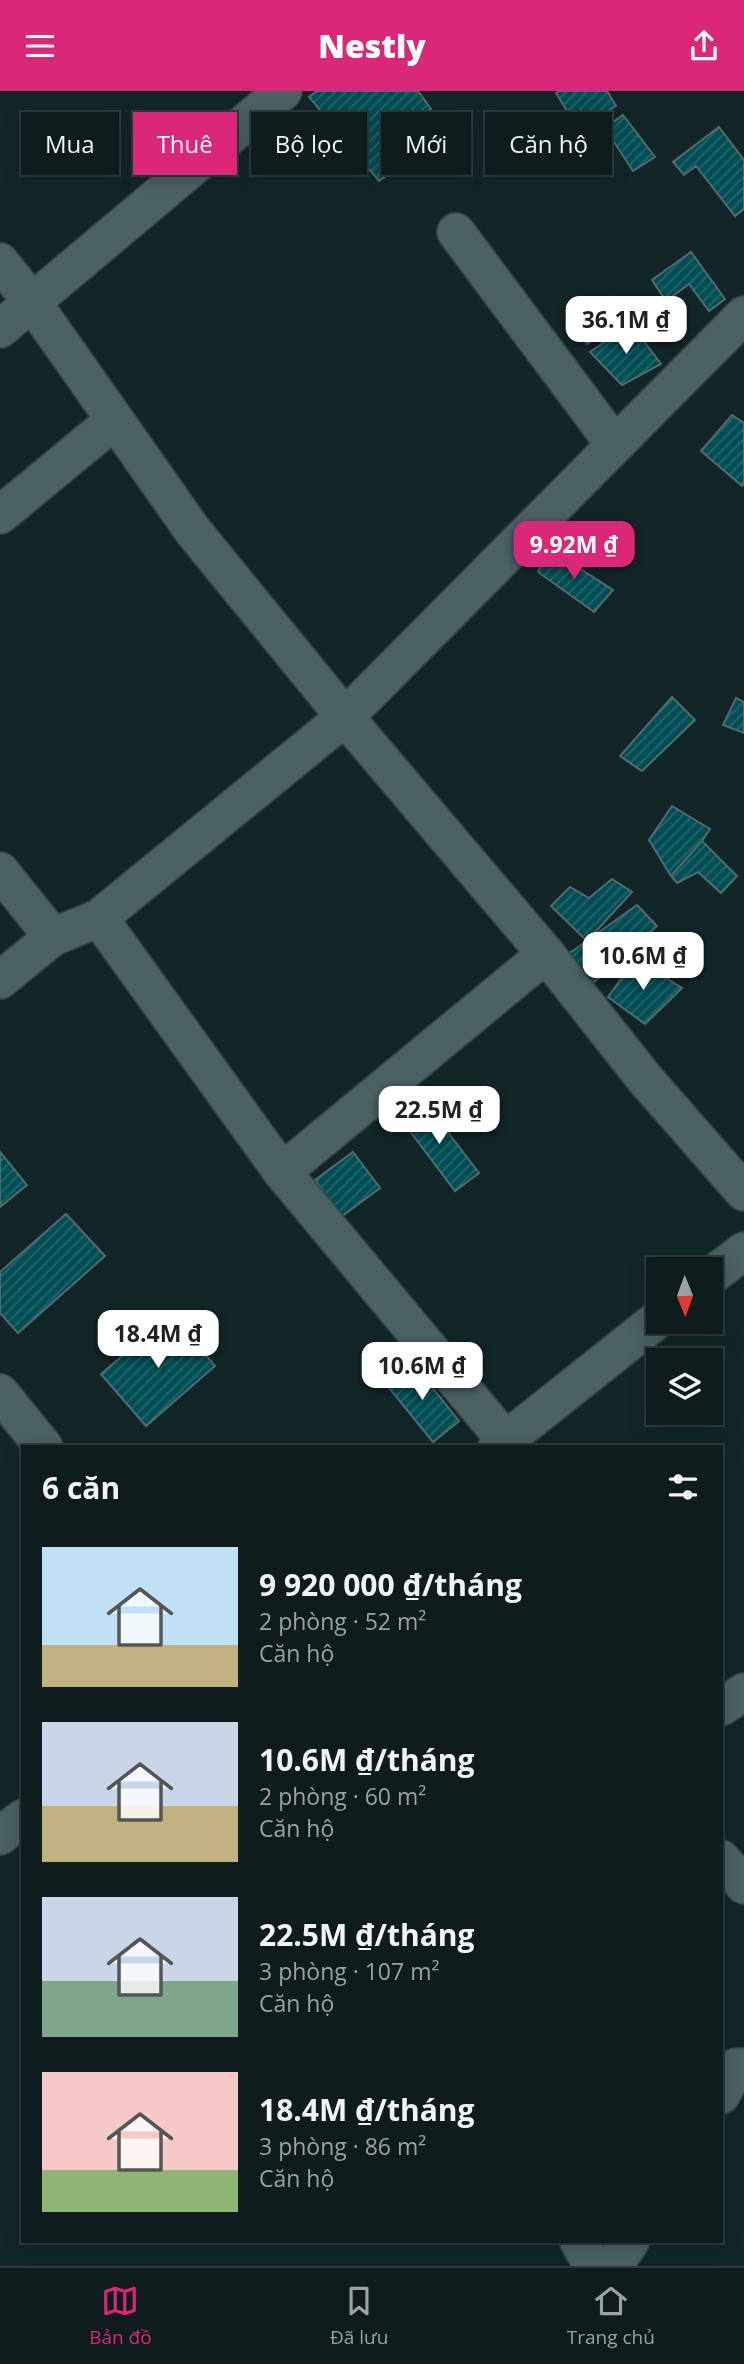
<!DOCTYPE html>
<html lang="vi">
<meta charset="utf-8">
<style>
:root{--surface:#0e1c1e;--page:#172527;--text:#f1f3f6;--muted:#9ba1a4;--line:#2e3a3c;--accent:#db2777}
body{margin:0;font-family:"Open Sans",sans-serif;background:var(--page);color:var(--text);height:100vh;display:flex;flex-direction:column;font-size:26px;white-space:nowrap}
*{box-sizing:border-box;margin:0}
p{font-size:23px;color:var(--muted)}
.icon{flex:none;width:38px;height:38px;fill:none;stroke:currentColor;stroke-width:2;stroke-linecap:round;stroke-linejoin:round}
.map{position:relative;flex:1;overflow:hidden}
.details{position:absolute;left:21px;top:1354px;width:702px;height:798px;display:flex;flex-direction:column;background:var(--surface);border-radius:0px;box-shadow:0 4px 18px #0003,0 0 0 2px var(--line)}
.details>*{flex:none}
.guide{position:absolute;left:21px;top:21px;width:704px;height:63px;display:flex;gap:14px}
.needle{width:46px;rotate:179deg}
.fabs{position:absolute;left:646px;top:1166px;display:grid;gap:14px}
.fabs a{display:grid;place-items:center;width:77px;height:77px;border-radius:0px;background:var(--surface);box-shadow:0 4px 18px #0003,0 0 0 2px var(--line);font-size:35px}
.price{position:absolute;translate:-50% -60px;padding:0 16px;border-radius:14px;background:#fff;color:#222;font-size:23px;line-height:46px;filter:drop-shadow(0 2px 4px #0008)}
.price::after{content:'';position:absolute;left:50%;top:42px;width:21px;height:16px;margin-left:-10px;background:inherit;clip-path:polygon(0 0,100% 0,50% 100%)}
.price.current{background:var(--accent);color:#fff}
ul{padding:0;list-style:none}
li{display:flex;align-items:center;gap:21px;height:175px;padding:0 21px}
li span{display:grid;place-items:center;flex:none;width:196px;height:140px;border-radius:0px;color:#555}
li>.icon{margin-inline-start:auto}
span .icon{width:84px;height:84px;fill:#fffc;stroke-width:1}
li b{font-size:30px}
h2{display:flex;justify-content:space-between;align-items:center;height:84px;padding:0 21px;font-size:30px}
.pill{padding:0 24px;border-radius:0px;background:var(--surface);box-shadow:0 4px 18px #0003,0 0 0 2px var(--line);font-size:24px;line-height:63px}
.pill.current{background:var(--accent);color:#fff}
header{display:flex;justify-content:space-between;align-items:center;height:91px;padding:0 21px;background:var(--accent);color:#fff;font-size:32px;font-weight:800}
.tabs{display:flex;justify-content:space-around;align-items:center;height:98px;border-top:2px solid var(--line);background:var(--surface);font-size:19px;color:var(--muted)}
.tabs a{display:grid;justify-items:center;gap:4px}
.tabs .current{color:var(--accent)}
.map>svg:first-child{display:block}
.building{fill:url(#building-hatch);stroke:#546a6c;stroke-width:2}
.lines{fill:none;stroke-linecap:round;stroke-linejoin:round}
.minor-casing{stroke:#354345;stroke-width:40}
.minor{stroke:#4b6163;stroke-width:37}
</style>
<header><svg class="icon" aria-label="menu" viewBox="0 0 24 24"><path d="M4 6h16M4 12h16M4 18h16"/></svg>Nestly<svg class="icon" aria-label="share" viewBox="0 0 24 24"><path d="M12 15V3M7 8l5-5 5 5M5 13v7h14v-7"/></svg></header>
<div class="map">
<svg width="744" height="2175" viewBox="0 0 744 2175">
<defs>
<pattern id="building-hatch" width="6" height="6" patternUnits="userSpaceOnUse" patternTransform="scale(1.75)"><rect width="6" height="6" fill="#004e55"/><path d="M-1 1l2-2M0 6l6-6M5 7l2-2" fill="none" stroke="#24676d"/></pattern>
</defs>
<rect width="100%" height="100%" fill="#122628"/>
<!-- building -->
<path class="building" d="M317 0H418L431 18 403 37 417 63 379 90 309 6Z
M559 0H607L616 15 578 38 556 2Z
M623 24 655 66 633 80 605 37Z
M719 36 744 69V118L735 125 696 75 684 84 673 71Z
M691 161 725 208 709 220 689 193 666 210 652 189Z
M612 206 625 228 587 253 573 232Z
M631 233 661 273 622 294 590 261Z
M732 324 744 332V392L742 395 701 360Z
M548 457 613 499 594 521 538 481Z
M672 606 695 629 642 680 620 665Z
M736 607 744 611V642L723 634Z
M672 715 710 738 702 750 671 785 649 749Z
M702 750 737 785 721 802 698 781 677 792 671 785Z
M612 788 632 801 587 850 551 815 570 796 589 807Z
M637 814 657 835 592 893 560 869Z
M635 868 682 897 645 933 608 906Z
M423 1009 479 1082 455 1100 400 1027Z
M0 1061 27 1094 0 1116Z
M353 1061 380 1097 342 1125 315 1089Z
M66 1123 105 1165 18 1242 0 1222V1181Z
M171 1223 215 1275 146 1335 101 1283Z
M412 1271 459 1330 433 1351 385 1292Z"/>
<g class="lines">
<!-- minor casing -->
<g class="minor-casing">
<path id="minor" d="M456 141 615 354
M0 171 32 211 193 440 345 626 546 863 645 988 744 1101
M0 238 283 0
M0 424 115 329
M0 780 53 846
M99 827 282 1081 506 1350
M0 889 53 846 99 827 345 626 744 224
M282 1081 546 863
M710 1186 744 1160
M0 1302 44 1356
M497 1356 658 1228
M721 1616 744 1601
M0 1745 23 1727
M721 1768 744 1794
M721 2004 736 1976H744
M579 2151 593 2175
M609 2175 621 2164 630 2151"/>
</g>
<!-- minor -->
<use href="#minor" class="minor"/>
</g>
</svg>
<div class="fabs">
<a><svg class="needle" viewBox="-14 -14 28 28"><path d="M0-13l5 13h-10z" fill="#e53935"/><path d="M0 13l5-13h-10z" fill="#9ba1a4"/></svg></a>
<a><svg class="icon" aria-label="layers" viewBox="0 0 24 24"><path d="M12 4l9 5-9 5-9-5zM3 14l9 5 9-5"/></svg></a>
</div>
<b class="price" style="left:626px;top:265px">36.1M ₫</b>
<b class="price current" style="left:574px;top:490px">9.92M ₫</b>
<b class="price" style="left:643px;top:901px">10.6M ₫</b>
<b class="price" style="left:439px;top:1055px">22.5M ₫</b>
<b class="price" style="left:158px;top:1279px">18.4M ₫</b>
<b class="price" style="left:422px;top:1311px">10.6M ₫</b>
<div class="guide">
<a class="pill">Mua</a>
<a class="pill current">Thuê</a>
<a class="pill">Bộ lọc</a>
<a class="pill">Mới</a>
<a class="pill">Căn hộ</a>
</div>
<section class="details">
<h2>6 căn<svg class="icon" aria-label="filters" viewBox="0 0 24 24"><path d="M4 7h16M4 17h16"/><circle cx="9" cy="7" r="2"/><circle cx="15" cy="17" r="2"/></svg></h2>
<ul>
<li><span style="background:linear-gradient(#bfe0f5 70%,#c2b280 0)"><svg class="icon" aria-label="home" viewBox="0 0 24 24"><path d="M3 11l9-7 9 7M6 9v11h12V9"/></svg></span><div><b>9 920 000 ₫/tháng</b><p>2 phòng · 52 m²</p><p>Căn hộ</p></div></li>
<li><span style="background:linear-gradient(#c9d6e8 60%,#c2b280 0)"><svg class="icon" aria-label="home" viewBox="0 0 24 24"><path d="M3 11l9-7 9 7M6 9v11h12V9"/></svg></span><div><b>10.6M ₫/tháng</b><p>2 phòng · 60 m²</p><p>Căn hộ</p></div></li>
<li><span style="background:linear-gradient(#c9d6e8 60%,#7fa58c 0)"><svg class="icon" aria-label="home" viewBox="0 0 24 24"><path d="M3 11l9-7 9 7M6 9v11h12V9"/></svg></span><div><b>22.5M ₫/tháng</b><p>3 phòng · 107 m²</p><p>Căn hộ</p></div></li>
<li><span style="background:linear-gradient(#f6c9c9 70%,#8fb573 0)"><svg class="icon" aria-label="home" viewBox="0 0 24 24"><path d="M3 11l9-7 9 7M6 9v11h12V9"/></svg></span><div><b>18.4M ₫/tháng</b><p>3 phòng · 86 m²</p><p>Căn hộ</p></div></li>
</ul>
</section>
</div>
<nav class="tabs">
<a class="current"><svg class="icon" aria-label="map" viewBox="0 0 24 24"><path d="M3 6l6-2 6 2 6-2v14l-6 2-6-2-6 2zM9 4v14M15 6v14"/></svg>Bản đồ</a>
<a><svg class="icon" aria-label="saved" viewBox="0 0 24 24"><path d="M7 4h10v16l-5-4-5 4z"/></svg>Đã lưu</a>
<a><svg class="icon" aria-label="home" viewBox="0 0 24 24"><path d="M3 11l9-7 9 7M6 9v11h12V9"/></svg>Trang chủ</a>
</nav>
